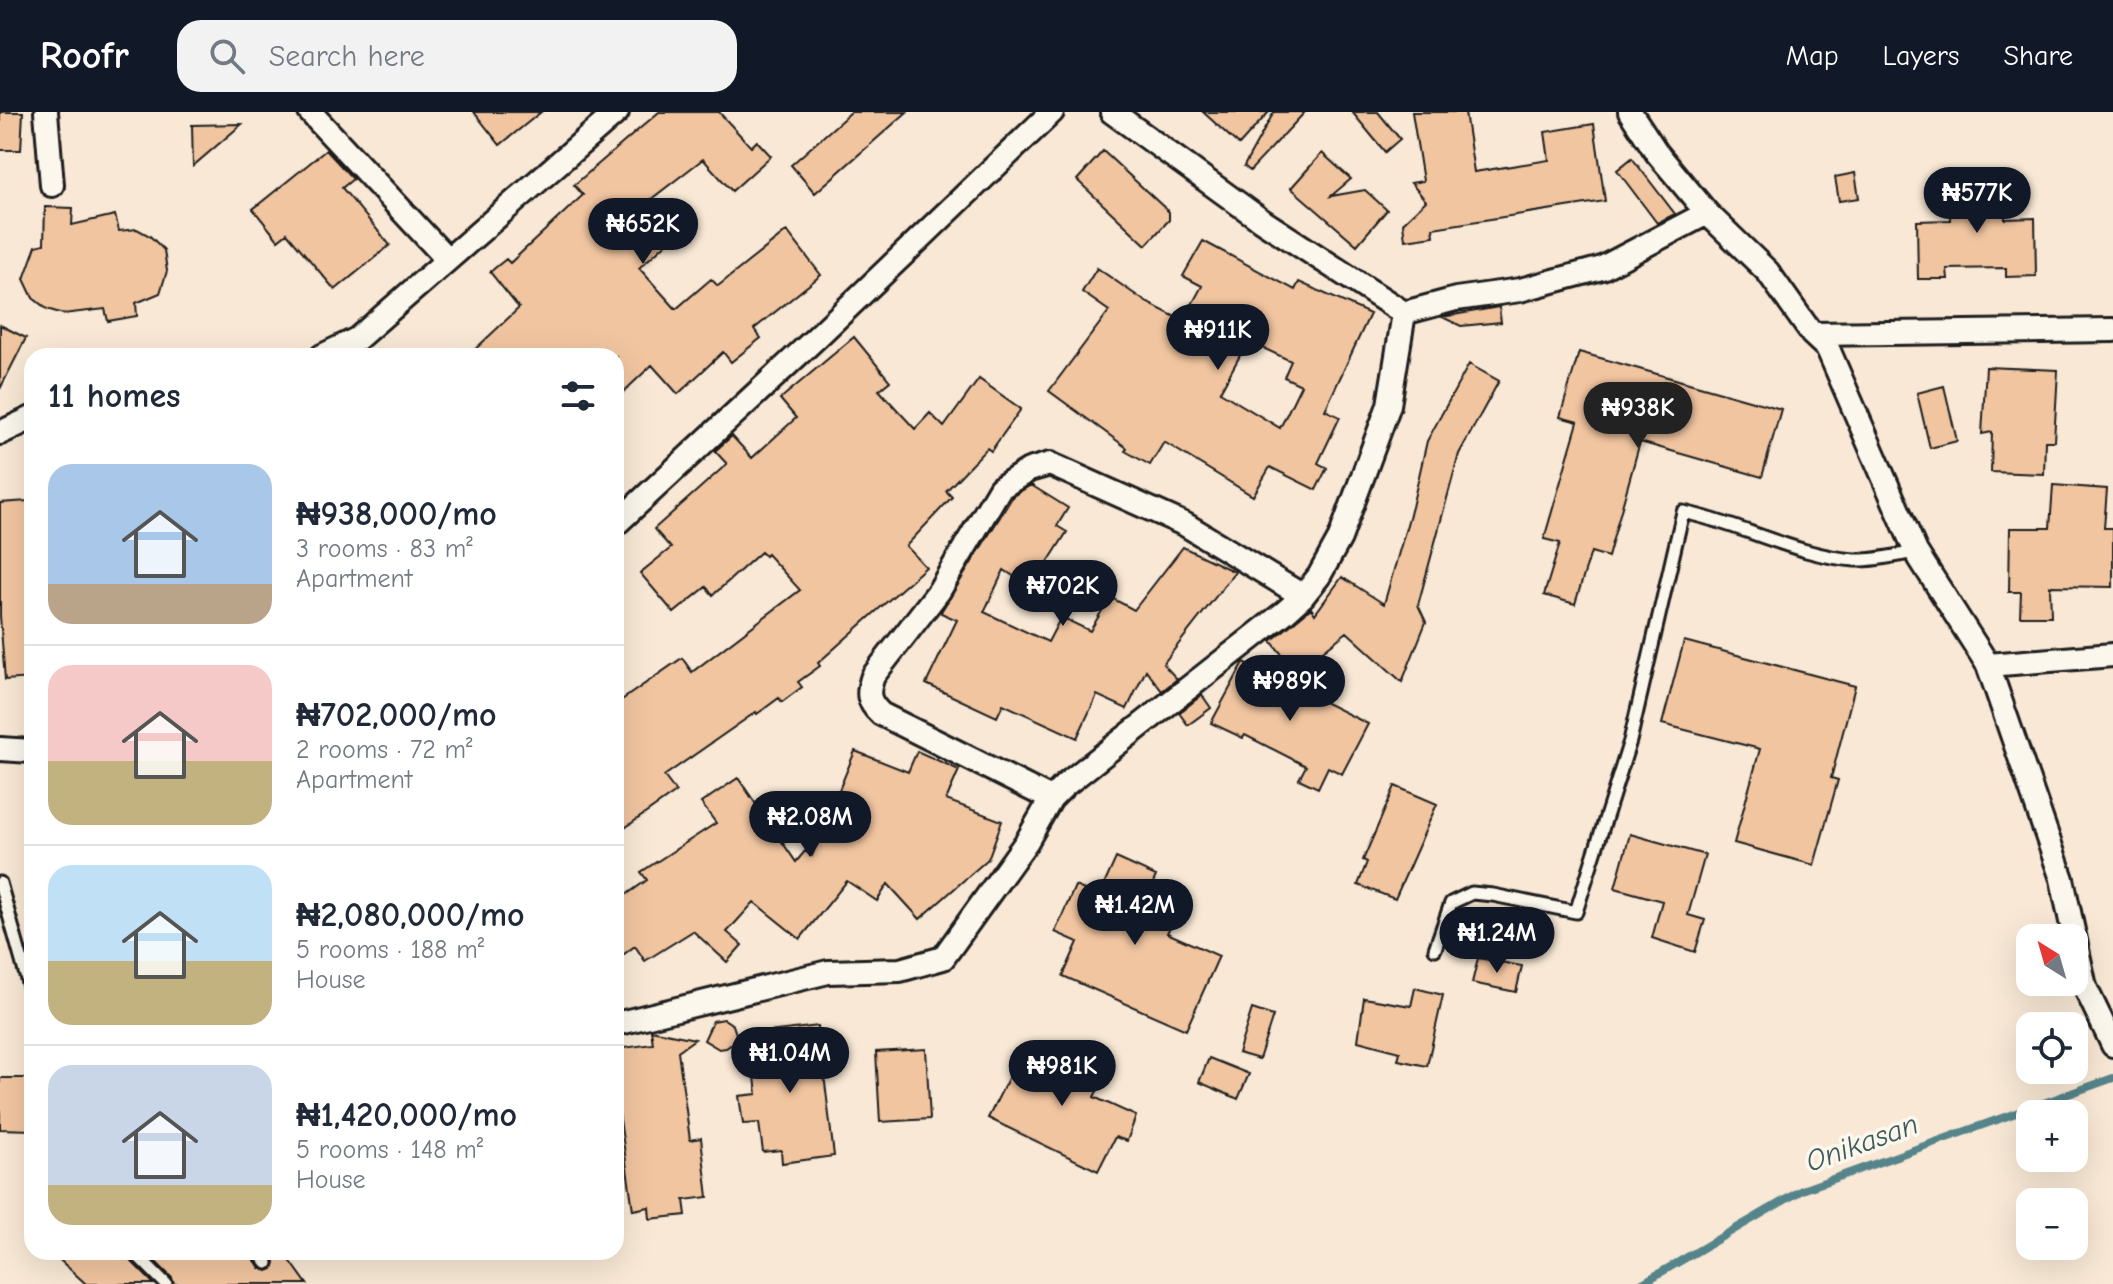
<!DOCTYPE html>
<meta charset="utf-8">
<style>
:root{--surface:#fff;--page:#f2f2f3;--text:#1f2937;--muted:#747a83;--line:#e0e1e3;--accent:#111827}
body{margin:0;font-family:"Comic Neue",sans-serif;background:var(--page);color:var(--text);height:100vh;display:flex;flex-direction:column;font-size:30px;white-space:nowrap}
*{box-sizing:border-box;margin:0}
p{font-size:26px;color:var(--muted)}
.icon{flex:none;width:44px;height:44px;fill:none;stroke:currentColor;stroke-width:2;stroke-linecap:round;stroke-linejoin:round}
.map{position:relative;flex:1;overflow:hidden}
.sheet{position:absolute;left:24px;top:236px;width:600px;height:912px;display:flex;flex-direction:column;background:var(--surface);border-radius:24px;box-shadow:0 8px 32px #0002}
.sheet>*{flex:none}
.needle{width:52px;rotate:323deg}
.fabs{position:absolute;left:2016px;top:812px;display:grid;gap:16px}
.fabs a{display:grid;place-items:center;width:72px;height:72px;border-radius:16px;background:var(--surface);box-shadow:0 8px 32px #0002;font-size:40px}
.price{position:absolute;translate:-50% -68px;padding:0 18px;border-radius:28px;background:var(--accent);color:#fff;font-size:26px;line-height:52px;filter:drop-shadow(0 2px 4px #0008)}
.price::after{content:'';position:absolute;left:50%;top:48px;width:24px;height:18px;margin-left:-12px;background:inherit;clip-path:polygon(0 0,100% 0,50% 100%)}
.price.active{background:#222;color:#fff}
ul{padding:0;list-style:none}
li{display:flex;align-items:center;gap:24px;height:200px;padding:0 24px}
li+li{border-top:2px solid var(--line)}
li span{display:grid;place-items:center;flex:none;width:224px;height:160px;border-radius:24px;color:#555}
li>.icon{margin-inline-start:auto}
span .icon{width:96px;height:96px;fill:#fffc;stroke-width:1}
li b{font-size:34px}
h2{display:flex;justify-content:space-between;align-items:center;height:96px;padding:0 24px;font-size:34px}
header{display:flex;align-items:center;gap:48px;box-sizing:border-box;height:112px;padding:0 40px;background:var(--accent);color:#fff}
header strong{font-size:38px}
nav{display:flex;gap:44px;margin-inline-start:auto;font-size:28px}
.search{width:560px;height:72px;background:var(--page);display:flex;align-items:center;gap:20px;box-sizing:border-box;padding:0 28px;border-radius:24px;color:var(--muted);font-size:30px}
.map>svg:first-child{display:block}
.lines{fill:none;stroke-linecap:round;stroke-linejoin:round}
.stream{stroke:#54848a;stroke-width:8}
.building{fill:#f1c5a0;stroke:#1c1c1c;stroke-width:2;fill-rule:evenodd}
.lane-casing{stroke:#1c1c1c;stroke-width:17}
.street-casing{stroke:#1c1c1c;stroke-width:28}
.lane{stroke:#fbf7ec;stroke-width:11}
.street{stroke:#fbf7ec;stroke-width:22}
.labels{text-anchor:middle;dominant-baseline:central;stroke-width:7;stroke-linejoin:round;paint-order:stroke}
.water-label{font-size:30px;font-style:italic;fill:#3d595c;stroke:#fbf7ec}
</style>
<header>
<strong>Roofr</strong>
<div class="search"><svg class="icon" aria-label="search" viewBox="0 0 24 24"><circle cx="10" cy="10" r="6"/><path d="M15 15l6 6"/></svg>Search here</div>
<nav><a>Map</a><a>Layers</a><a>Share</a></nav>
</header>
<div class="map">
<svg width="2113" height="1172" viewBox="0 0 2113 1172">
<rect width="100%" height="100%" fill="#f8e8d5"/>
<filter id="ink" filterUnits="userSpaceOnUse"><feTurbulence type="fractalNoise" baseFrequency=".0125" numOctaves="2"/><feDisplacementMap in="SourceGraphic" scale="16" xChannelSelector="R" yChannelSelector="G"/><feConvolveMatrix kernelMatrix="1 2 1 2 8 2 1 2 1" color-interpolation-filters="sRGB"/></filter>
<g filter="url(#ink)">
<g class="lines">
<!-- stream -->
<path class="stream" d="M1641 1172 1802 1078 2113 966"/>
</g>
<!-- building -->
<path class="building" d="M0 0H23L21 38H0Z
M474 0H541L500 33Z
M659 0H719L751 35 757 29 771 44 732 79 703 47 641 95 670 128 639 156 676 197 711 167 718 174 787 119 821 163 754 217 761 226 731 250 723 240 678 282 652 253 616 287V244H468L519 196 490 160 506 147 510 151 583 83 574 73Z
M851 0H907L815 81 791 53Z
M1203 0H1269L1239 33Z
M1274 0H1305L1250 59 1244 54Z
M1352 0H1378L1400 27 1385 40Z
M1412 0H1465L1474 60 1549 48 1545 20 1594 12 1605 89 1433 116 1434 124 1405 128 1403 111 1426 89 1411 71 1423 69Z
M242 12 193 54 192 13Z
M326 38 353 67 342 76 390 133 335 178 287 121 278 128 253 97Z
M1103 39 1169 100V108L1146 133 1077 68Z
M1322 41 1351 67 1331 84 1365 78 1387 98 1357 133 1291 76Z
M1632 46 1675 102 1657 111 1617 58Z
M1855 61 1859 86 1839 89 1835 65Z
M1951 70H2005V107L2035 106 2036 164 2006 165V156L1947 157 1948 167H1918L1917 109 1950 108Z
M45 95 73 96 72 113 115 103 119 119 137 117 150 124 164 138 167 159 160 181 136 191 137 204 108 209 105 197 63 202 47 197 33 186 24 167 36 134 44 132Z
M1203 129 1295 178 1299 170 1370 202 1325 298 1340 305 1318 351 1327 356 1316 378 1270 355 1253 384 1164 330 1150 353 1125 339 1127 336 1049 279 1109 199 1082 180 1097 156 1146 190 1183 209 1202 174 1183 164ZM1248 229 1291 249 1284 265 1301 273 1280 316 1220 280Z
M1499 195 1501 210 1461 214 1442 205Z
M0 213 26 226 0 277Z
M854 225 890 269 879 278 915 317 930 301 944 315 979 267 1021 297 991 339 987 336 946 379 952 385 906 434 926 455 818 551 820 554 798 570 802 575 782 590 779 586 757 602 756 600 664 664 676 680 616 722V592L682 546 692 560 800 478 767 442 765 444 761 440 713 483 706 475 674 501 640 461 671 436 654 417 727 352 715 339 732 324 752 346 796 306 780 287Z
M1579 240 1781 297 1762 365 1640 330 1608 445 1591 440 1575 492 1544 483 1560 431 1544 427 1578 310 1560 305Z
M1469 252 1499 269 1459 342 1418 493 1426 510 1402 570 1347 520 1296 560 1271 529 1311 496 1315 502 1342 465 1384 492 1412 395 1427 329Z
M1986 255 2058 258 2054 329H2045L2044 362 1991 360 1992 320 1982 322Z
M1944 274 1957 329 1930 336 1917 281Z
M1031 373 1068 396 1057 414 1067 420 1036 469 1023 461 1018 467 1004 458 984 500 1048 530 1061 505 1090 519 1110 485 1134 498 1183 435 1235 460 1163 552 1177 567 1162 579 1146 558 1127 597 1097 583 1077 626 1003 592 997 605 926 572 957 508 941 501 942 498 1013 384Z
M2053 373 2107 377 2104 416H2113V475L2050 474 2051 504H2020L2021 480H2009L2010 416H2050Z
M28 389 32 451V566L5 568 0 504V391Z
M1684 529 1855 574 1831 666 1838 668 1814 753 1734 731 1760 637 1662 612Z
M1244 550 1368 612 1342 662 1328 655 1318 676 1299 667 1306 654 1245 623 1243 626 1211 611Z
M1202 583 1211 596 1188 613 1179 601Z
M855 639 908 660 917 639 959 658 946 688 1002 709 988 747 920 807 888 772 877 789 847 769 800 827 754 790 727 820 742 833 727 850 693 819 645 849 635 834 616 848V790L647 768 641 760 716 711 701 691 738 666 796 750 805 739 812 744Z
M1395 674 1437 692 1395 787 1358 773 1367 750 1363 748Z
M1630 722 1705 743 1688 803 1705 808 1695 840 1652 826 1662 789 1615 776Z
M1116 746 1156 764 1150 778 1181 792 1167 821 1219 844 1186 918 1063 864 1078 830 1055 820 1075 774 1099 784Z
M1478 846 1522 854 1516 880 1472 871Z
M1415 876 1443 883 1427 954 1398 948 1400 940 1358 929 1364 886 1411 894Z
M1252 897 1273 904 1259 947 1238 941Z
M724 907 733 913 738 928 726 936 719 937 704 928 713 909Z
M818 914 834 1044 782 1051 781 1038 763 1040 759 1011 743 1012 739 984 757 982 750 922Z
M651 918 695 927 678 939 690 1028 701 1026 708 1085 684 1088 686 1103 650 1107 649 1095 633 1098 616 980V937L653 932Z
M926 937 930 1007 880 1010 876 940Z
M1022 939 1055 955 1062 939 1106 961 1094 985 1136 1004 1127 1029 1115 1025 1098 1059 988 1006Z
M1209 946 1249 962 1238 987 1199 970Z
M0 966H32V1018L0 1017Z
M51 1140H126L128 1146 154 1172H86Z
M146 1140H250L260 1156 268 1159 273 1157 275 1150 269 1140H284L307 1172H174L172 1166Z"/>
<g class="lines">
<!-- lane casing -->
<g class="lane-casing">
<path id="lane" d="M0 771 32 885
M1435 837 1451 791 1472 781 1493 783 1576 800 1630 629 1683 400C1741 412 1797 444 1855 448 1874 449 1897 443 1916 440
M134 1140 166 1172
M258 1140 267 1151"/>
</g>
<!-- street casing -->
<g class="street-casing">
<path id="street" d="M46 0 52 73
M310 0 447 147
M1112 0 1261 108 1404 201 1456 187 1520 178 1602 156 1707 101
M1630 0 1657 41 1707 101 1768 160 1812 222 1828 237 1916 440 1988 553 2062 767 2085 875 2113 933
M1812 222 2113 218
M322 244 357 227 617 0
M0 321 32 306
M616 412 817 225 1052 0
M1988 553 2113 543
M0 637 32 639
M1051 687 881 602C867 589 867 581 873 564L939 479 1000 376 1029 358 1050 352 1186 413 1303 484
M616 912 828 860 900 858 943 846 1027 729 1051 687 1065 673 1285 500 1303 484 1319 464 1340 426 1389 293 1404 201"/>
</g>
<!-- lane -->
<use href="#lane" class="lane"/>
<!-- street -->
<use href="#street" class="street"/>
</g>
</g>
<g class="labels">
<!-- water labels -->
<g class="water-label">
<text transform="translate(1862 1031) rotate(-20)">Onikasan</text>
</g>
</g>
</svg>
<div class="fabs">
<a><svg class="needle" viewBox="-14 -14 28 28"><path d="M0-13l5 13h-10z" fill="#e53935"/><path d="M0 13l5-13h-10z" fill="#747a83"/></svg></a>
<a><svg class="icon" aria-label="locate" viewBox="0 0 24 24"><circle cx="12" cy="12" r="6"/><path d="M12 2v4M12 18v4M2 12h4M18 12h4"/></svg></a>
<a>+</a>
<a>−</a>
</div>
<b class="price" style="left:1977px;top:123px">₦577K</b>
<b class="price" style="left:643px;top:154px">₦652K</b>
<b class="price" style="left:1218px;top:260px">₦911K</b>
<b class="price active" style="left:1638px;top:338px">₦938K</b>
<b class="price" style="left:1063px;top:516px">₦702K</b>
<b class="price" style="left:1290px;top:611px">₦989K</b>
<b class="price" style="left:810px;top:747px">₦2.08M</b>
<b class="price" style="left:1135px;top:835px">₦1.42M</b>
<b class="price" style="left:1497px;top:863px">₦1.24M</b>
<b class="price" style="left:790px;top:983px">₦1.04M</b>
<b class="price" style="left:1062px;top:996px">₦981K</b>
<section class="sheet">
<h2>11 homes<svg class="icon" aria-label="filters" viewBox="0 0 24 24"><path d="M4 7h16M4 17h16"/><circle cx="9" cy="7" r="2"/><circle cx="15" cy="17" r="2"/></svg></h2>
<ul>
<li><span style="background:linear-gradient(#a9c7e8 75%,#b9a48a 0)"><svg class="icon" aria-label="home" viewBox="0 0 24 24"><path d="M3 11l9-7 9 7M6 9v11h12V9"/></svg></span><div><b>₦938,000/mo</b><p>3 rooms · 83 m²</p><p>Apartment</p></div></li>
<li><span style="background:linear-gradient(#f6c9c9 60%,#c2b280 0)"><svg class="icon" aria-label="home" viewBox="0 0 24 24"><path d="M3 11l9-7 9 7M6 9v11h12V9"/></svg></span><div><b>₦702,000/mo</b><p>2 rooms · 72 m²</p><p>Apartment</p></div></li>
<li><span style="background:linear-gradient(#bfe0f5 60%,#c2b280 0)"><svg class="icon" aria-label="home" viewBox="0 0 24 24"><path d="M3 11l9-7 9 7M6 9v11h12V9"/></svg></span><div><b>₦2,080,000/mo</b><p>5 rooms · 188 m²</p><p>House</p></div></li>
<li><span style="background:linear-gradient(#c9d6e8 75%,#c2b280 0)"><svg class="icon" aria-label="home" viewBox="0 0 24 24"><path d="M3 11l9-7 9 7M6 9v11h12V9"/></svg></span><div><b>₦1,420,000/mo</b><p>5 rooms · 148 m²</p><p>House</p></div></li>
</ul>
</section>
</div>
